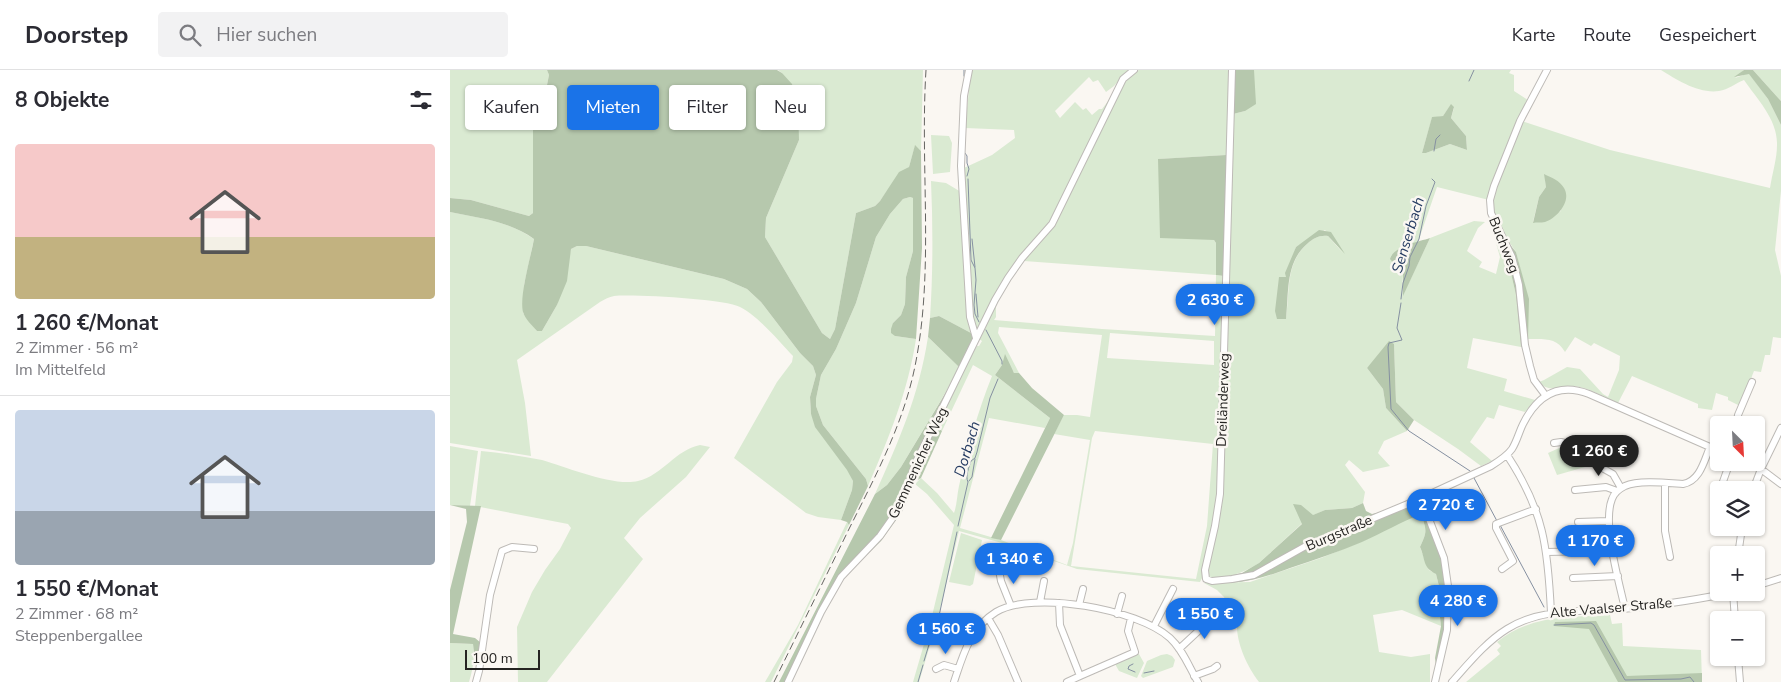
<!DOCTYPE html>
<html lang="de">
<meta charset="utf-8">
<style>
:root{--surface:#fff;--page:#f2f2f3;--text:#2b2b33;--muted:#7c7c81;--line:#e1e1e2;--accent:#1a73e8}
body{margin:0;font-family:"Nunito Sans",sans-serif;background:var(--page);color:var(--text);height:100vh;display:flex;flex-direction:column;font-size:19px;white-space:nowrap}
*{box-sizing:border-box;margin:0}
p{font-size:16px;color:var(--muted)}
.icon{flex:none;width:28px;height:28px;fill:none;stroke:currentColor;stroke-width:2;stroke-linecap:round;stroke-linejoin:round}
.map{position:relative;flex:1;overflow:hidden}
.drawer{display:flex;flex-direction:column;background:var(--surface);width:450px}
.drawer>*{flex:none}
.banner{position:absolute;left:15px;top:15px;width:475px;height:45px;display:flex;gap:10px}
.needle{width:32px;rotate:156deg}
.buttons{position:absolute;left:1260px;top:346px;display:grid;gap:10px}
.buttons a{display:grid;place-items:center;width:55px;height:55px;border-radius:5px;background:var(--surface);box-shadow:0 1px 4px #0004;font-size:25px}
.scale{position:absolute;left:15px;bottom:12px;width:75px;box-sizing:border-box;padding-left:5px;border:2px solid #252422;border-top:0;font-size:14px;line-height:18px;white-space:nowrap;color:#252422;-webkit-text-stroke:4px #faf7f2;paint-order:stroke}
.price{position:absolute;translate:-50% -42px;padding:0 11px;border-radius:18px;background:var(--accent);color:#fff;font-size:16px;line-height:32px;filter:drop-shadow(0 1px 2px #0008)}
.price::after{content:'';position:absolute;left:50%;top:30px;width:15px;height:11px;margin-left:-8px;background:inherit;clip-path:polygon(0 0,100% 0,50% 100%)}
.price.selected{background:#222;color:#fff}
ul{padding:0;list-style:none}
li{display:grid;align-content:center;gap:10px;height:265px;padding:0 15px}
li+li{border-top:1px solid var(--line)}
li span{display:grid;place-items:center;height:155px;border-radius:5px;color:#555}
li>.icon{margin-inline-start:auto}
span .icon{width:90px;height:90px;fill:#fffc;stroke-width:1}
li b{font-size:21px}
h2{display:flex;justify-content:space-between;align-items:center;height:60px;padding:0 15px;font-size:21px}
.chip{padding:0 18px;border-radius:5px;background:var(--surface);box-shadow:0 1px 4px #0004;font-size:18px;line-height:45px}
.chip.selected{background:var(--accent);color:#fff}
header{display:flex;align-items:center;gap:30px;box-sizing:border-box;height:70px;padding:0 25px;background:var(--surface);border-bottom:1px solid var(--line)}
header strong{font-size:24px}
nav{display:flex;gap:28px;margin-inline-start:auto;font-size:18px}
.search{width:350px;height:45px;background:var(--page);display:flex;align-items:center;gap:12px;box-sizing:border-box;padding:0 18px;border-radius:5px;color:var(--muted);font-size:19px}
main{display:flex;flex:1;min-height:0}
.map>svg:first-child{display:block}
.green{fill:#daead2;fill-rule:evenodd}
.forest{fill:#b6c8ad}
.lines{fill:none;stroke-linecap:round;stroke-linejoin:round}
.stream{stroke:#8590a1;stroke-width:1}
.minor-casing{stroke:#bdbab6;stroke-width:8}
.minor{stroke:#fff;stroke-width:6}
.rail{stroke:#656461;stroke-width:1;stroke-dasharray:8 4;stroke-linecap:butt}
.labels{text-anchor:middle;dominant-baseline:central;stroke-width:5;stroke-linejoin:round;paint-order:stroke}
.street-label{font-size:14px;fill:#252422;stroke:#faf7f2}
.water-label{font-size:15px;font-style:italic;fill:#273d63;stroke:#faf7f2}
</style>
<header>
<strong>Doorstep</strong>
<div class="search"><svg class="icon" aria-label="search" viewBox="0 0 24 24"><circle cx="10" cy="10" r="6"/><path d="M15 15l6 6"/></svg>Hier suchen</div>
<nav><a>Karte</a><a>Route</a><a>Gespeichert</a></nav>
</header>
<main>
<section class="drawer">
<h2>8 Objekte<svg class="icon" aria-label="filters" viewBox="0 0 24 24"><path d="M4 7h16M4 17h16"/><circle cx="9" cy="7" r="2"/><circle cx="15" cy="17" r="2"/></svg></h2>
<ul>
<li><span style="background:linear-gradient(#f6c9c9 60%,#c2b280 0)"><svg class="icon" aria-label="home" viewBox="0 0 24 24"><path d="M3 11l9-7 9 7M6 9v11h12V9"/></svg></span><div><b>1 260 €/Monat</b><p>2 Zimmer · 56 m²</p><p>Im Mittelfeld</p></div></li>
<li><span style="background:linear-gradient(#c9d6e8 65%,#9aa5b1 0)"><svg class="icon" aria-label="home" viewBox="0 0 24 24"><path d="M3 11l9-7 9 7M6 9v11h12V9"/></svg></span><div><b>1 550 €/Monat</b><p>2 Zimmer · 68 m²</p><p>Steppenbergallee</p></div></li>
</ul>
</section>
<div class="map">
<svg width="1331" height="612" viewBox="0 0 1331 612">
<rect width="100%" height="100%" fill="#faf7f2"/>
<!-- green -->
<path class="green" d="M0 0H97L99 5 97 15 83 54V143L79 146 21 130 0 128Z
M328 0H473L471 81 465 76 459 97 437 121 430 131 425 136 406 143 385 259 380 269 372 263 315 167 316 148 349 70 332 3Z
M521 0H678L664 16 656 22 648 10 643 12 639 7 605 41 610 48 625 32 633 40 636 38 642 45 649 39H652L662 26 601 152 585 170 528 257 526 258 522 254 514 98 542 85 565 68 564 60 515 58Z
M689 0H781L776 85 709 89 766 173V205L774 206 767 427 753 506 750 512 627 499 552 473 509 461 487 552 469 612H463L481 550 504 455 477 424 465 414 471 408 487 423 504 443C507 435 507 425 509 416 517 379 528 341 542 306L523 295 492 361 487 357 513 300 527 276H529L532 271 529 269 546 233V247L544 250 652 259 765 266 766 205 574 191 604 155 673 14 682 5ZM549 257 652 265 640 347 627 345H614L604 364 640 370 623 473 617 495 551 470 510 458 539 348 595 358 600 348 545 305 552 295 563 301 564 303 567 304 569 303 548 263ZM660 263 764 271V295L657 288ZM645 361 763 374 757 456 746 509 621 496 642 368Z
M804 0H1061L1059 3 1064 5V21L1078 30 1039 130 987 117 968 172 953 177C952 186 952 193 953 201 953 209 952 217 953 225L980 168 1024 151 1035 152 1028 158 1017 181 1032 192 1029 197 1046 204 1050 187 1046 173 1053 169 1066 225 1071 277 1023 268 1017 298 1057 309 1054 321 1085 330 1075 342 1049 335 1044 349 1037 347 1020 372 1042 391 1031 396 1008 379 964 350 946 332 944 275 917 298 933 319 936 338 957 361 934 371 928 383 940 396 913 402 899 390 895 395 915 422 913 433 902 438 875 440 859 447 809 493C797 501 772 512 758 506L757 502 767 456 775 295 783 44 795 41 804 3ZM1001 35 1004 38 1001 48 1016 66 1017 80 1000 74 976 83H972L982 48 993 46ZM875 160 893 183 878 166C869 165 864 168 857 174 835 194 840 222 836 248L829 207H836L846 177Z
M1211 0H1294L1285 8 1299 3 1318 29 1331 55V121L1325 180 1331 206V268L1323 267 1320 285H1315L1311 302 1304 301 1290 336 1278 330V327L1266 323 1262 340 1248 338V334L1182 306 1168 333C1154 327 1138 317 1123 316 1108 315 1100 324 1089 312L1094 310 1117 297 1130 299 1153 324 1158 327 1169 300 1170 286 1144 273 1141 276 1125 267 1115 282C1107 267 1093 269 1078 269V229L1066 182 1046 153 1041 130 1072 51 1160 80 1320 118C1322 104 1327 89 1327 75 1328 50 1307 29 1294 10 1286 13 1278 20 1269 21 1249 24 1227 10 1211 0ZM1095 105 1111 141 1083 152 1089 127 1096 117Z
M1303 0H1331V31Z
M481 65 499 66 502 73 500 102 483 104Z
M481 111 496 113 511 122 518 253 521 263 489 246 480 248C483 203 483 157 481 111Z
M460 127 463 128V181L456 207 455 234 451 245 443 253 445 266 466 269C458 321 439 368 418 416L416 409 373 355 366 336V329L371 305 386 279 406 233 426 167 440 144 453 129Z
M0 142C30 148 59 151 84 169L74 215 73 243 87 261H92L107 235 121 179 127 176H136L274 209 297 219 311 232 350 283 363 296 366 305 360 327 361 344 398 400 403 411 402 420 391 450 368 447 356 443 284 388 327 312 342 292 343 286C330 272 307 245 290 237 275 229 183 224 164 226 159 227 155 229 150 232L67 290 75 333 81 386 0 373Z
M478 267 510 298 451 397 437 415 425 424C449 371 469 325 478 267Z
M250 375 260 377 236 407 190 448 174 468 193 489 97 612H68L67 557 82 522 95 500 110 479 121 458 118 454 25 436 31 381C51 383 72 386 92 390 116 397 164 417 188 411 213 405 225 380 250 375Z
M1116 375 1135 380 1142 395 1107 405 1098 383Z
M0 376 28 381 20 436 0 435Z
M971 444C977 461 977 462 970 477L979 500 986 504 989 516 988 530 991 556 952 540 923 545 929 582 961 587 980 584V612H809C797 596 786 573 787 553L785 552 774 527 767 520 754 513 800 512 871 488 913 471 954 450Z
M397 452 399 455 321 612H315L348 555Z
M511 463 532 470 523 514 520 516 499 512Z
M1160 545 1162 554 1172 553 1173 576 1251 580 1252 612H1016L1050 584 1047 580 1051 576 1047 572C1080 545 1119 547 1160 545Z
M0 573 23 574C25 588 23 599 19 612H0Z
M689 584 694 593 687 608 669 601 665 594Z
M717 584 722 586 725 590 723 597 693 608 691 606 697 591 711 585Z"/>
<!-- forest -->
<path class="forest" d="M97 0H327L332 3 342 14 348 35 349 70 316 148 315 167 372 263 380 269 385 259 406 143 425 136 430 131 449 102 459 97 465 75 471 81 472 178 466 269 445 266 441 263V259L443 253 451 245 455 234 456 207 463 181V128L460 127 453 129 440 144 426 167 406 233 386 279 371 305 366 329V336L373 355 416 409 418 416 399 455 397 452 391 450 402 420 403 411 397 400 365 357 361 344 360 327 366 305 363 296 350 283 311 232 297 219 274 209 136 176H127L121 179 117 211 107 235 92 261H87C82 255 75 249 73 242 69 226 81 186 84 169 59 151 29 148 0 142V128L21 130 79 146 83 143V53L97 15 99 5Z
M785 0H804L806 34 795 41 783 44Z
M1294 0H1303L1331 31V55L1318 29 1299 4 1284 7Z
M1001 34 1004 37 1001 48 1016 66 1017 80 1000 74 976 83H972L982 47 993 46Z
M776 85V160L774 206 766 205V173L764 170 710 168 708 89Z
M1094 104C1102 108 1109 110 1114 118 1122 131 1107 148 1095 152 1091 153 1086 152 1083 153L1089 127 1096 117Z
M869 160 881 162 895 184 878 166C869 165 864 168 857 174 835 193 839 223 836 249H827L825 241 829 207H836L835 203 846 177Z
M980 168 953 226V201L951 196 945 195 940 189C944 176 968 172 980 168Z
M1053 169 1057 171 1066 182 1079 229 1078 269 1075 274 1071 277 1066 225Z
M489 246 521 263 523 270 510 298 478 267 480 248Z
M939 271 944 274 946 332 964 350 957 361 936 338 933 319 917 298Z
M555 284 564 303H569L582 318 614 345 551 470 541 468 600 348 545 305 552 295Z
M502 312 507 314 487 357 492 361 471 408 466 411 451 443 431 471 393 508 384 522 359 572 340 612H329L425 424 437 415 451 397Z
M913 433 916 441 922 444 931 442H946L969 434 972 437 991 483 995 507 996 533 995 562 986 596 985 588 991 556 988 529 989 516 986 504C972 497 976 490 970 477 977 462 977 461 971 444 951 452 932 463 912 472 888 482 864 490 840 498 818 506 803 511 780 513L777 512 774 507 792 503 809 493 852 454 843 434 851 435 863 445 875 440 902 438Z
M0 435 31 436 3 564 25 568 31 573 30 584 24 583 23 574 0 573V520L17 452 16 439Z
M1146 551 1177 606 1252 603V612H1168L1139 559 1104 556 1105 552Z"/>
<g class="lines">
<!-- stream -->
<path class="stream" d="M514 6V0
M1019 11 1024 0
M984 81 986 69 990 65
M515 83 517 86V93L519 99 517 106
M518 109 521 190 525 198 526 210 524 235 525 244 529 252
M522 169 525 197
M526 224 528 247
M951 229 953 213 959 196 960 187 969 169 976 136 985 112 982 109
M951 233 947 258 952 270 939 273 938 277 941 339 959 361 1020 401
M536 260 552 291V294
M1024 408 1047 451
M519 411 522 407 525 389
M1050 455 1094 537
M508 456 518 412C515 406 519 397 521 391L525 388 527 382 540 328 548 309
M1104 555 1141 553 1144 555 1175 610 1231 609 1240 607 1244 612
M474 591 481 568V563L489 546 507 462
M683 594 679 596 678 599 685 602
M694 603 704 601
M468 612 473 595"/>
<!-- minor casing -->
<g class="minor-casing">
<path id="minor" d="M519 0 514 26 511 96 520 247 526 268
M782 0 770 424 765 456 755 500 756 509 762 511 782 509 804 505 854 477 965 431 1041 396C1049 391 1057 386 1062 379 1067 371 1069 362 1073 354 1087 326 1108 312 1139 324L1269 381
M1096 326 1084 310 1080 296 1075 275 1069 215 1062 187 1041 143 1040 130 1044 116 1070 51 1097 0
M1286 355 1288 345 1302 312
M1104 373 1111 372 1135 378 1139 381 1145 394 1163 404 1171 418
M1057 385C1094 441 1098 478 1101 543
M1296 392 1311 399 1331 414
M1215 413V461L1220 487
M1125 420 1156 417 1167 421
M1270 420 1280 392
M1303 420 1311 399 1331 358
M1268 425H1269
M971 428 994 488 998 516 997 560 985 612
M1128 452 1158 451
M1097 482 1142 481 1162 477
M1288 485 1292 458
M1052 499 1063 491 1046 458V454L1086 439
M549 500 551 511 561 536
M1123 508 1168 506
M1306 516 1331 508
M1283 522 1285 550
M590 532 594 511
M609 533 610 555 630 606 685 582 678 561 681 548
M629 535 633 519
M1175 539C1169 511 1152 454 1162 429 1164 423 1169 419 1175 416 1189 410 1217 413 1233 414 1250 411 1254 391 1260 377
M667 544 672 526
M538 548 548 565 568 612
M508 550 525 561
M704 556 723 519
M729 579 759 551 760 547
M1288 588 1290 612
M486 599 494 595 508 599
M744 606 763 599 767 596
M26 612 29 601 40 525 52 481 62 477 84 479
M338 612 371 542 391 507 430 466 449 439 455 427 465 394 545 230 558 208 572 188 602 154 673 9 684 0
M504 612C513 585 520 558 546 542 583 520 688 539 720 568 733 580 739 597 748 612
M617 612 630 606
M1002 612C1019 593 1036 572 1057 559 1092 537 1134 542 1173 539 1210 535 1247 530 1283 522"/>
</g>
<!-- minor -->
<use href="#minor" class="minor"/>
<!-- rail -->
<path class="rail" d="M324 612C349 561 374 510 399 459 426 405 455 351 466 291 484 197 470 96 476 0"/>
</g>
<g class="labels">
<!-- street labels -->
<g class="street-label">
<text transform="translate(1054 175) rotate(68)">Buchweg</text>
<text transform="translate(773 330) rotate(-88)">Dreiländerweg</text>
<text transform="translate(468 393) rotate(-65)">Gemmenicher Weg</text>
<text transform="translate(889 463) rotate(-23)">Burgstraße</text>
<text transform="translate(1161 538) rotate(-5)">Alte Vaalser Straße</text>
</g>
<!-- water labels -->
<g class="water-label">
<text transform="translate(958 165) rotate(-73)">Senserbach</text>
<text transform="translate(517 379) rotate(-73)">Dorbach</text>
</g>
</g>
</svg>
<div class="buttons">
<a><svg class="needle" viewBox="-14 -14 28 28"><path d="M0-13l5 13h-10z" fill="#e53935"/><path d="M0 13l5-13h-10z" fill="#7c7c81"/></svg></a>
<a><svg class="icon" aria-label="layers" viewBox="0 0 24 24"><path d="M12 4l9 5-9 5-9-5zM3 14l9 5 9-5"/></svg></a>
<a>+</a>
<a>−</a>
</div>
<div class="scale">100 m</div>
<b class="price" style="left:765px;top:256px">2 630 €</b>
<b class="price selected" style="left:1149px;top:407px">1 260 €</b>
<b class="price" style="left:996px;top:461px">2 720 €</b>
<b class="price" style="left:1145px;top:497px">1 170 €</b>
<b class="price" style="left:564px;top:515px">1 340 €</b>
<b class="price" style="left:1008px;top:557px">4 280 €</b>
<b class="price" style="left:755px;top:570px">1 550 €</b>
<b class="price" style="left:496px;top:585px">1 560 €</b>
<div class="banner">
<a class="chip">Kaufen</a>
<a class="chip selected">Mieten</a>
<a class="chip">Filter</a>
<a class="chip">Neu</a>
</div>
</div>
</main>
